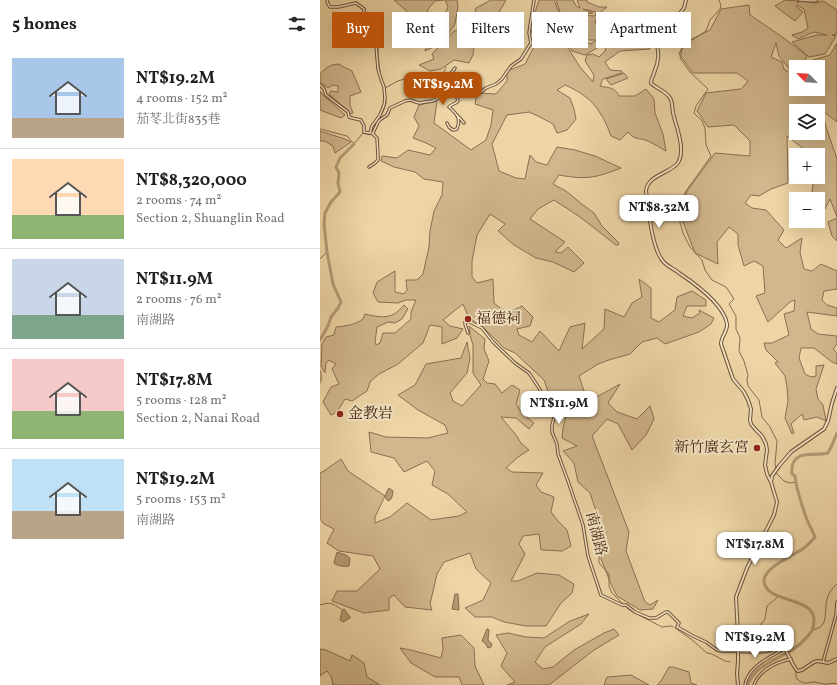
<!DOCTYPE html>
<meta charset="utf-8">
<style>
:root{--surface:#fff;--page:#f2f2f2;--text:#202124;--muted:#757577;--line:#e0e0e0;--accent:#b45309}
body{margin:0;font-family:Vollkorn,"Noto Serif TC",serif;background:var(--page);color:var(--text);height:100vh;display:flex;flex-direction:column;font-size:15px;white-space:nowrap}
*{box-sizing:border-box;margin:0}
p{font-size:13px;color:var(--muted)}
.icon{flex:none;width:22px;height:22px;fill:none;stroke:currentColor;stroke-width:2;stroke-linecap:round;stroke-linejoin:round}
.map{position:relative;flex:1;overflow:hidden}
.sheet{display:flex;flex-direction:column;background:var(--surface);width:320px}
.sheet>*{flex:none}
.hud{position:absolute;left:12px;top:12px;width:380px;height:36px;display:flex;gap:8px}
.needle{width:26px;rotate:294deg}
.controls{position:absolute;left:469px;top:60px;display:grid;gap:8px}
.controls a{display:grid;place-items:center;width:36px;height:36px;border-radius:0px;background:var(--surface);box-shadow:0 4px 16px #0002;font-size:20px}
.price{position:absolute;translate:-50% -34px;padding:0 9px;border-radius:8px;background:#fff;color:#222;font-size:13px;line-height:26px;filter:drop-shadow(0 1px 2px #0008)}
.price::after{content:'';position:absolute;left:50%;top:24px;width:12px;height:9px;margin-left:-6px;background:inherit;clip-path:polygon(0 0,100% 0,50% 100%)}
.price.active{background:var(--accent);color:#fff}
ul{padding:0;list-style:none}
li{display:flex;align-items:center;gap:12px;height:100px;padding:0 12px}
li+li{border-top:1px solid var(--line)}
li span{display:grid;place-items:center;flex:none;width:112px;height:80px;border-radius:0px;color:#555}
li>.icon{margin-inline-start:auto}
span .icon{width:48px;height:48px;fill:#fffc;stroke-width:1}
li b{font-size:17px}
h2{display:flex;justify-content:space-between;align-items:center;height:48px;padding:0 12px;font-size:17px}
.chip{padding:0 14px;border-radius:0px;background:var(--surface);box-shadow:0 4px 16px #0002;font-size:14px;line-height:36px}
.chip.active{background:var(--accent);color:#fff}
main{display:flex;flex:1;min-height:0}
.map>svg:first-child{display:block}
.green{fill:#d1b78d;stroke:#8c6e52;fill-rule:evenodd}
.water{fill:#b49a74;stroke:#886c4e}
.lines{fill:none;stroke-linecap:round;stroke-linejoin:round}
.stream{stroke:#886c4e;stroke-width:1}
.river{stroke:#b49a74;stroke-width:3}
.minor-casing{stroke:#70523a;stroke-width:3.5}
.tertiary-casing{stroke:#70523a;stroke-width:4}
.minor{stroke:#f3e4c4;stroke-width:1.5}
.tertiary{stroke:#f3e4c4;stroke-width:2}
.poi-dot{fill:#8f2418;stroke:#f3e4c4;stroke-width:1.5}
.labels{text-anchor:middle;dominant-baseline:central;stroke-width:4;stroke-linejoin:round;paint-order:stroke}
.poi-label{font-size:15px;fill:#462616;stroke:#f3e4c4;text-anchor:start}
.street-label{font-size:15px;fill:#462616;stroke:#f3e4c4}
</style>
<main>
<section class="sheet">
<h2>5 homes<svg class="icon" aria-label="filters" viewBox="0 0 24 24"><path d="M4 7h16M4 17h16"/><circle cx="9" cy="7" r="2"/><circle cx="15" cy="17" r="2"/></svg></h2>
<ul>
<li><span style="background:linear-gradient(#a9c7e8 75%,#b9a48a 0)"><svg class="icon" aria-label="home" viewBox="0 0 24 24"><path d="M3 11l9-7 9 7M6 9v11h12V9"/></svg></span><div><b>NT$19.2M</b><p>4 rooms · 152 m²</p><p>茄苳北街835巷</p></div></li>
<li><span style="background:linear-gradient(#ffd9b3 70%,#8fb573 0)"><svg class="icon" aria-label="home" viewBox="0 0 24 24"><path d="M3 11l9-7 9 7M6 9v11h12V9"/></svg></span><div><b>NT$8,320,000</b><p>2 rooms · 74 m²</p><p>Section 2, Shuanglin Road</p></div></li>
<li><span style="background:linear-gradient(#c9d6e8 70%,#7fa58c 0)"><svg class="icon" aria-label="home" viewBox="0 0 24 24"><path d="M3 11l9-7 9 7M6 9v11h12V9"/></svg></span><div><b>NT$11.9M</b><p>2 rooms · 76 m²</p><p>南湖路</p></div></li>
<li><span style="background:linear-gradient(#f6c9c9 65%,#8fb573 0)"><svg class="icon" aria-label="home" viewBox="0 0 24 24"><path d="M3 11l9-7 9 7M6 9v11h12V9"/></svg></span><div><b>NT$17.8M</b><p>5 rooms · 128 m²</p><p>Section 2, Nanai Road</p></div></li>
<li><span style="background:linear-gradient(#bfe0f5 65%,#b9a48a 0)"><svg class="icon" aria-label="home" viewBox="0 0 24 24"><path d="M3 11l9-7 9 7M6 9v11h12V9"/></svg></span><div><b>NT$19.2M</b><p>5 rooms · 153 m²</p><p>南湖路</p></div></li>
</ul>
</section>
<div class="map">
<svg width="517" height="685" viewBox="0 0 517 685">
<rect width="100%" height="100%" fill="#edd5a5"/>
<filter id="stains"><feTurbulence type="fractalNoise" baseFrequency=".005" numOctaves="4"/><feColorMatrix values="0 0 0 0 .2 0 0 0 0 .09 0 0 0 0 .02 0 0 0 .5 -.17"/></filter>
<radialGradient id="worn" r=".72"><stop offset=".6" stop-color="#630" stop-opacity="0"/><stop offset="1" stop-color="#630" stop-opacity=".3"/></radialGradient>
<!-- green -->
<path class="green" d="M74 0H124L115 1 108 9 106 21 91 23 92 16Z
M125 0H137L138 7 135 24 122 43 105 51 111 27 123 18 128 7Z
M171 0H186L174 21 167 27 176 40 172 42 166 36 162 21 154 17 156 8Z
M219 0H234L239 13 237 31 260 67 273 82 274 75 265 61 267 55 273 54 279 57 285 51 286 47 293 45 311 44 319 39 330 45V49L300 51 285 62 290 70 302 71V73L283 79 280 86C289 88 295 87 299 96H315L326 89 334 99 335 113 343 134 346 151C340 148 335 144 328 141 319 137 315 141 308 132L300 140 291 136C288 128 285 120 280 113 273 100 259 91 245 85L237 90 250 98 254 109 256 119 247 130 237 133 233 124 220 117 209 112 187 115 172 144 179 171 196 178 205 179 210 155 216 162 227 165 237 147 255 150 275 156 301 168C276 178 266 180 239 175L233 184 246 191 263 205 274 213 282 226 299 243 298 245H296L260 217 234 200 218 209 210 219 245 242 235 252 241 253 248 247 264 263 254 272 233 262 216 258 194 245 178 231 185 224 170 214 157 235 152 261V277L157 283 173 279 174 303C186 313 189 313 202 306L213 317 210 326 197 329 199 335 212 342 220 331 239 351 250 327 265 323 262 349 284 329 285 309 304 317 312 303 322 297 319 279 331 288V318L339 322 355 310 357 297 372 291 386 300V306H367L363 316 372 318 380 313 379 310 394 318 391 324 379 332 345 344 337 338 322 342 310 354 289 360 278 364 259 376 265 394 275 398 300 384 288 403 297 412 317 419 330 406 334 419 326 435 312 450 298 424 287 419 272 436 309 532 306 551 325 602 330 605 338 600 333 609 320 610 297 596 291 584 281 559 284 534 280 523 270 493 258 482 254 463 243 451 257 446 242 438 243 428 247 411 236 408 229 394 224 380 195 353 184 348 161 325 149 318 143 304 123 320 130 326 143 329 137 338 122 344V327L110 325 103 343 78 364 59 374 50 382 47 391 32 401 25 399 17 412 11 415 3 402 11 387 19 384 12 369 16 364 9 360 6 363 5 373 1 366 2 344 6 337 14 335 16 327C26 326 35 325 43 319L45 314C54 316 65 319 74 314 78 312 81 308 84 305L88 309 82 319 75 323 68 322 57 327 55 342 56 345 60 343 63 333H75L91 319V312L96 300H86L78 303 58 302 53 293 57 282 75 271V292L84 294 87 290 86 280H97L103 274 109 247 110 231 114 211 122 195 123 182 104 179 95 172 74 167 61 161 62 156 77 158 88 150 110 155 116 148 106 143 93 138 99 126 94 117 99 105 117 101 114 123 151 150 166 140 171 125 173 110 155 104 157 93 176 94 187 81V71L205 64 216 43 210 28Z
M236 0H253L256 6 260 8 257 0H267V2L279 7H287L277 15 275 23 289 20 296 25 283 32 279 36 285 32 284 44 265 55 252 51 238 30 240 12ZM263 9 276 12 275 16 257 15 262 37 269 40H276L271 44 254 37 249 30 255 21V15L273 13Z
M465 0 478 1V3L479 1 496 3 503 1 517 10V34L512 35 516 36 505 54 489 57 472 42 497 35H507L494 32 478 39 472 35 482 32 488 28 484 9 477 5 476 6 483 12 475 21 455 6Z
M429 5 430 15 461 36 487 56C485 61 483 67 476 67L475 70H470L459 56 456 43 451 57 462 62 464 69 473 75 476 73V89H498V67H484L493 60 510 55 517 43V122L502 110 506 127 517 159V217L510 199 503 213 498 210V199H491L494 177H498V155H490L489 153 467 136 468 183 451 189 439 196 431 195 425 203 432 208 446 210 464 230 458 240 466 248 482 238 480 252 484 269 492 271 501 264 517 271V289L504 291 502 300 507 305 517 308V316L487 312 491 329 498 334 517 336V344L513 349 517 353V364L512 362 494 348H481L479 358 485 374 491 377 496 376V366L504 365 496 389 498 399 503 405 506 421 497 417 484 420 482 414 471 424 474 433 472 434 465 418 468 401 467 387 465 376 455 363 458 362 446 350 444 343H452L469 335 464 314 474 311 475 300 470 302 448 322 436 296 445 293 443 266 434 261 424 266 418 245V234L409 227 397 242 398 264 375 253 360 214 367 191 395 153 430 156V141L414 125 388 127 377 111 386 93 421 89 428 81 417 73H373L359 54 364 43 390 30 401 9ZM476 111H498V133H476Z
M143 28 155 39 153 55 149 63 134 60 121 69 110 71 99 65 114 59 112 54 134 31Z
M18 64 32 71 41 92 30 96V105L33 113 31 114 9 94 11 91 18 92V86L13 85 8 88 0 82V74C7 67 9 65 18 64Z
M304 73 308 78 291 85 286 79Z
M0 91 3 95 25 115 21 118 0 110Z
M0 131 25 139 31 142 15 153 13 146 5 141H0Z
M517 218V241L512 236 508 222Z
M149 326 165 339 164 349 169 361 163 379 167 383 175 384 182 393 192 385 200 390 196 404 203 414 214 423 209 429 196 418 181 417 196 435 201 443 209 450 198 457 186 468 192 472 223 473 216 485 221 492 234 497 231 512 238 521 247 530 251 546 242 551 221 550 219 534 203 536 199 544 205 554 191 581H198L217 573 239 575 254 584 252 593 241 603 226 626H206L184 622 172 617H155L145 608 163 600 171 583 156 569 150 553 124 562 117 574 110 604 112 610 85 607 74 595 69 598V610L44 613 12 601 17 591H37L60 569 53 556 19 551 7 543 14 529 4 524 0 519V473L4 471 21 459 28 471 65 496 55 517V523L70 517 87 503 111 520 139 516 147 512 128 494 112 485 115 471 107 461 84 472 74 458 51 452 49 432 66 437 108 438 128 433 125 425 98 410 78 395 95 385 106 364 141 358 147 342 150 358 147 373 130 393 133 401 142 406 161 385 153 373V345L150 335Z
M269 614 261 624 225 647 215 662 223 669 233 667 254 650 284 633 294 629 299 635 274 650 229 685H187L195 682 181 666 187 653 176 635 188 633 206 637 224 638 250 621Z
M141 635 154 648 155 666 164 685H142L139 677H115L91 663 80 648 91 650 121 658 123 649 122 638Z
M0 649 6 650 30 661 32 655 44 663 47 677 60 685H13L11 676 7 671 0 676Z
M349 667H353L369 672 371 683 377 685H337L341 681Z
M311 675 329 685H284L287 677Z"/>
<!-- water -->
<path class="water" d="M69 488 73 491C73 494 72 499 69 501L67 500 65 497 67 491Z
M17 552 26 555 30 558 29 566C24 567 17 566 14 563Z
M135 594H138L139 610 132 609Z
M24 609 30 617V618L23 622 20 620 22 611V610Z
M167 629H168L169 630 168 640 172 644 171 647 168 648 165 643 162 641Z"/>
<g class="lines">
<!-- stream -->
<path class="stream" d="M399 0 401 5 400 9 390 20 386 31 367 43 362 49 360 58 370 72 388 89 376 106 374 113 382 121 385 128 386 145 391 156 366 191 362 199 358 215 363 233 370 247 382 260 385 270 392 280 406 287 414 299 409 304 416 316V329L420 338 419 351 424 361 428 375 427 379 428 386 439 400 442 417 450 427 457 441 455 464 457 474 464 481 470 483 476 482
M37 3 45 9V17L49 25 52 35 57 42 58 48V58L61 78
M65 88 78 81 84 79 92 80 98 78 115 80C121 78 124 72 126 67
M0 129 27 136 34 144 43 133 50 135 53 126 63 112 66 103 65 93
M0 258H1L7 252
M286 532 282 541 285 547 279 558V563L289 574V586L292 593 303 604
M0 605C10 602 12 603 21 609
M305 606 311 611 342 627 351 626 353 627
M355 628 371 639 387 653 392 654 405 661 410 662
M492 630C517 626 495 601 517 584
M435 650C440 642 442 634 441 624L445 619 447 606 459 596
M474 668 476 671V678C484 685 485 683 494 682 498 682 500 684 504 684 509 685 512 682 517 684"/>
<!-- river -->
<path class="river" d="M0 340 8 326 11 317 18 308 21 302 13 284 7 252 4 224 5 213 11 202 20 192 18 183 19 173 16 167 20 158 34 144
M0 371 1 379 0 382
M428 685C435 661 470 658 486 638 488 636 490 633 492 631 506 592 444 607 444 580 445 567 474 555 484 548 488 545 491 542 495 537 492 529 487 522 485 514 481 502 476 488 475 476L472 474C470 448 492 457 508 453L512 445 517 433"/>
<!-- minor casing -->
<g class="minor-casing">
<path id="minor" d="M7 0 8 4 10 7H18L36 3 44 9V18L56 45 58 69 61 79 64 87 65 99 64 105 60 115 52 126 50 133
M479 0 494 1 497 0
M0 85 4 89 6 95 28 112 29 117 32 118 41 120 44 126V132L49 133
M128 94C125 85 129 75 135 68
M137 115 144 123
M127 123 129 127 133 130 137 129C141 118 137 114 129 107 131 104 136 104 138 101L136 94
M53 133 58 122 61 119 67 115 70 108 85 101 90 100 99 103 112 101 128 94H136L138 93 154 96 157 95 166 88 176 84 182 79 191 66 201 59 211 43 209 33 214 0
M49 167 55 163 58 160V156L57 138 52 133
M148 333 145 324V322H150L162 328 173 342 195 363 209 373 219 388 234 415V418L232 425V432L237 444 238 454 248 481 263 525 268 556 281 595 302 605H306L315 612 329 618H336L346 612H348L359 623 357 627 373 636 386 642 397 650 401 651H417
M503 662 516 615 517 602
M425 685C428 666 451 657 465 648
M434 685C439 670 457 662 471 659"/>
</g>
<!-- tertiary casing -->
<g class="tertiary-casing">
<path id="tertiary" d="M366 0 364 8 355 20C353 21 351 22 348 22 340 22 330 13 324 24 322 28 322 30 323 34 327 38 333 40 336 44 340 51 338 64 335 70 334 75 331 78 331 83 337 89 346 91 350 98 353 103 352 108 353 113 356 126 367 152 357 164 349 173 327 176 326 191 329 211 331 244 342 260 346 266 353 268 359 273 374 283 404 305 407 324 408 331 401 336 401 344L413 379 424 392 428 400 431 409 430 420 431 424 435 429 442 436 446 444 447 450 445 465 447 474 451 482
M418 651C427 651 437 653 446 651 453 651 458 645 464 647 468 653 473 668 478 671L482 670 494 662 498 661 508 663 517 659
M418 685 417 674 418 661V635L416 597 427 568 454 515 457 502 451 482 452 476 459 466 471 452 504 429 508 421 512 403 517 388"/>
</g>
<!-- minor -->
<use href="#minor" class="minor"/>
<!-- tertiary -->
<use href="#tertiary" class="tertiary"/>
</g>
<!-- markers -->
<g class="poi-dot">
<circle cx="148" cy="319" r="4"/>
<circle cx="20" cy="414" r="4"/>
<circle cx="437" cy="448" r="4"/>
</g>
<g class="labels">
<!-- poi labels -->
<g class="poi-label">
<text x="156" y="319">福德祠</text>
<text x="28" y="414">金教岩</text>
<text x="429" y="448" text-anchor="end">新竹廣玄宮</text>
</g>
<!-- street labels -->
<g class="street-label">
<text transform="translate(275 534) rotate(76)">南湖路</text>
</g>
</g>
<rect width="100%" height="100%" filter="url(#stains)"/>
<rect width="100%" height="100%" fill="url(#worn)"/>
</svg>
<div class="controls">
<a><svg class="needle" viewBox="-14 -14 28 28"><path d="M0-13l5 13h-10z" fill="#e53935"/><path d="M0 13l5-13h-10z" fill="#757577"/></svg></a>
<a><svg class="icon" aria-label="layers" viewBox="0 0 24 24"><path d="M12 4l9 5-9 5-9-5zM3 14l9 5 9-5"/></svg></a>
<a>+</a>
<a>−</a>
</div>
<b class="price active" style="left:123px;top:106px">NT$19.2M</b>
<b class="price" style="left:339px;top:229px">NT$8.32M</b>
<b class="price" style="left:239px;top:425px">NT$11.9M</b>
<b class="price" style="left:435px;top:566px">NT$17.8M</b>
<b class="price" style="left:435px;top:659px">NT$19.2M</b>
<div class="hud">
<a class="chip active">Buy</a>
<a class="chip">Rent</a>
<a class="chip">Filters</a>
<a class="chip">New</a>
<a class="chip">Apartment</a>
</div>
</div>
</main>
